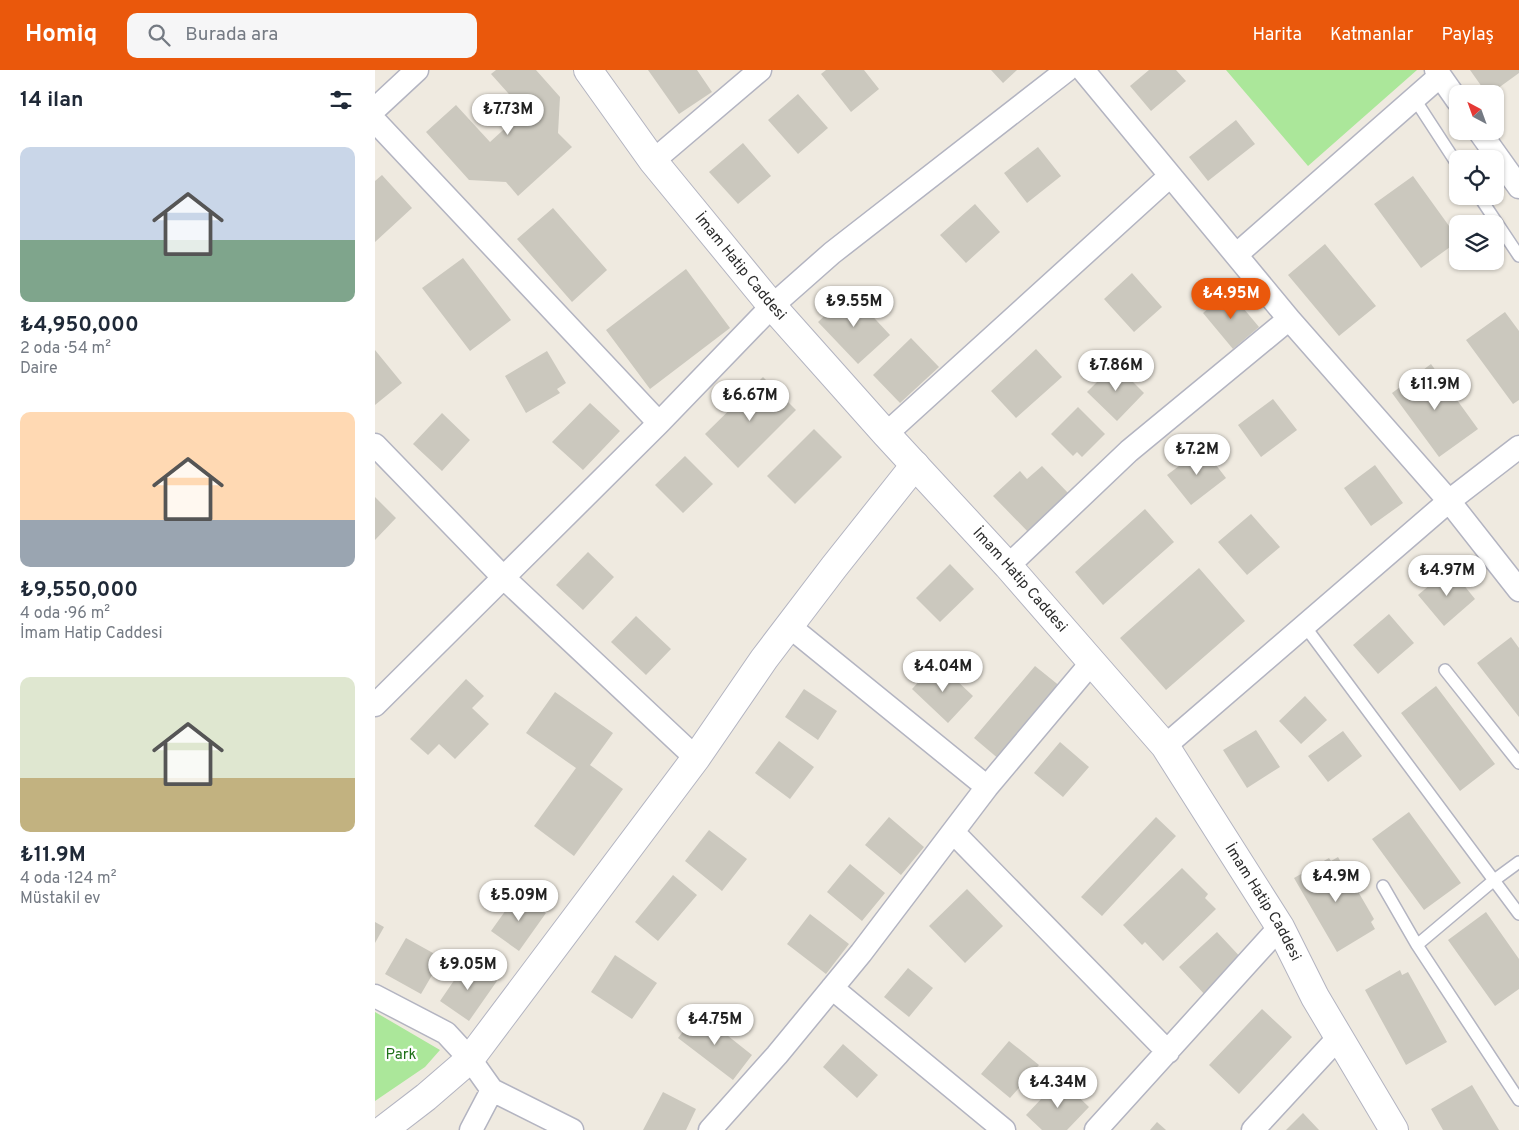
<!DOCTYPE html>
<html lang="tr">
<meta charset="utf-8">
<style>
:root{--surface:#fff;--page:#f6f6f7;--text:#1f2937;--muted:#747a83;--accent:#ea580c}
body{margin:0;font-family:Overpass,sans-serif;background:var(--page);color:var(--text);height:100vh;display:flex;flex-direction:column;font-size:19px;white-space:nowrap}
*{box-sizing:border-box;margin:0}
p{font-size:16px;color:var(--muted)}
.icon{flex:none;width:28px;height:28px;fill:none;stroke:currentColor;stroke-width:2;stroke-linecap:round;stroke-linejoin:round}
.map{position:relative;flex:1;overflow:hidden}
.panel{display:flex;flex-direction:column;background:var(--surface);width:375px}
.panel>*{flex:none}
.needle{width:32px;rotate:319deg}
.controls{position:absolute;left:1074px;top:15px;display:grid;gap:10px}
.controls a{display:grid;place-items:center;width:55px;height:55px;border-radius:10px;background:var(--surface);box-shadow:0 1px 4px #0004;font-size:25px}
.price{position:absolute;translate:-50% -42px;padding:0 11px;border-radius:18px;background:#fff;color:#222;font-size:16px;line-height:32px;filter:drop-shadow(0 1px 2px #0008)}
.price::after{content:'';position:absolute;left:50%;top:30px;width:15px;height:11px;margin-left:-8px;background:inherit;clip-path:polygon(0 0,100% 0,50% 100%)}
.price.current{background:var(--accent);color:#fff}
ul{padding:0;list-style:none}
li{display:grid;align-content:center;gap:10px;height:265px;padding:0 20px}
li span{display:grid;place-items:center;height:155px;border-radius:10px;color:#555}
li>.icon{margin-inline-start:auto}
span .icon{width:90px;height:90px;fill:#fffc;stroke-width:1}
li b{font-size:21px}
h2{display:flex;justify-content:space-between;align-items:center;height:60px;padding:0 20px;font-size:21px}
header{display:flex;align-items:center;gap:30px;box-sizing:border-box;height:70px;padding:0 25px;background:var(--accent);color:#fff}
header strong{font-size:24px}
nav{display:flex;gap:28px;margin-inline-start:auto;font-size:18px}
.search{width:350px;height:45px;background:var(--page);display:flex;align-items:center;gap:12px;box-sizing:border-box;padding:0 18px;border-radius:10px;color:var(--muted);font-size:19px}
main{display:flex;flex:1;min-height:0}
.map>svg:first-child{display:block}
.green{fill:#abe79a}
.building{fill:#cbc8be}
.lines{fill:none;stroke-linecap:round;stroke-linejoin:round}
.service-casing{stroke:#b3b4c1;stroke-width:14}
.minor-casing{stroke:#b3b4c1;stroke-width:25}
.tertiary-casing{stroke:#b3b4c1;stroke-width:30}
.service{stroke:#fff;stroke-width:11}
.minor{stroke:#fff;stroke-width:22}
.tertiary{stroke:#fff;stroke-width:28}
.labels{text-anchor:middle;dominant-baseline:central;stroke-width:4.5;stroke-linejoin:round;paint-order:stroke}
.street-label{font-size:15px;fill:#2d2d2d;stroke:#fff}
.park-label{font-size:15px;fill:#1f7018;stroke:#fff}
</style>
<header>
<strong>Homiq</strong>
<div class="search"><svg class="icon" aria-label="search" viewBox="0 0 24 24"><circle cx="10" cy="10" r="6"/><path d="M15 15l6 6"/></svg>Burada ara</div>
<nav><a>Harita</a><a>Katmanlar</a><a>Paylaş</a></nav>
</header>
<main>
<section class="panel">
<h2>14 ilan<svg class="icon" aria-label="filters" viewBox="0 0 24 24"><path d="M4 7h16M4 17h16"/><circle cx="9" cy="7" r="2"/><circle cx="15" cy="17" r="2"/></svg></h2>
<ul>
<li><span style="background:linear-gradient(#c9d6e8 60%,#7fa58c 0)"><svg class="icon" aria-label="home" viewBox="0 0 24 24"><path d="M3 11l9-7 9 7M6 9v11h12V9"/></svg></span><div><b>₺4,950,000</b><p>2 oda · 54 m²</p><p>Daire</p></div></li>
<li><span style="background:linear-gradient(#ffd9b3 70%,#9aa5b1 0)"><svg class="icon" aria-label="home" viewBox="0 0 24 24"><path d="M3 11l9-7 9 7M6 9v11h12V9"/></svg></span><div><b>₺9,550,000</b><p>4 oda · 96 m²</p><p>İmam Hatip Caddesi</p></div></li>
<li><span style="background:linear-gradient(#dfe7d0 65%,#c2b280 0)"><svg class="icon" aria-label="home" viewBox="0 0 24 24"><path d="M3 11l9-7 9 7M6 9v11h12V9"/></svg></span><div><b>₺11.9M</b><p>4 oda · 124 m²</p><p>Müstakil ev</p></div></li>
</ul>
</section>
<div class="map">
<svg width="1144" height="1060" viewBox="0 0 1144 1060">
<rect width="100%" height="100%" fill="#efeae0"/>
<!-- green -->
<path class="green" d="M851 0H1042L933 96Z
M0 942 65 980 50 997 0 1031Z"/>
<!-- building -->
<path class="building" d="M121 0H161L185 27 183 63 197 77 143 126 131 112 94 110 51 62 81 35 115 72 149 41 116 4Z
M273 0H322L337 22 304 44Z
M451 0H489L504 19 476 42 446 4Z
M616 0H642L628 13Z
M774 0H801L811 11 776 41 755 16Z
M1095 0H1144V3L1115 24H1112Z
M423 24 453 58 423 84 393 50Z
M861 50 880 74 833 111 814 87Z
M368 73 396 106 363 134 334 102Z
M663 77 686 106 652 133 629 103Z
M7 105 37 138 0 172V111Z
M1038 106 1082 167V172L1046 198 999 134Z
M600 134 625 162 591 193 565 165Z
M178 138 232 200 197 232 142 169Z
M950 174 1001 236 964 266 913 205Z
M88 188 136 250 95 281 47 218Z
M311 199 355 258 275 319 231 260Z
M757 203 787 237 759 262 729 229Z
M854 221 884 257 858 279 828 243Z
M475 222 515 265 483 294 443 252Z
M1130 242 1144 261V330L1138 334 1091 270Z
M536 268 564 297 525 333 498 305Z
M661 279 687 307 641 348 616 321Z
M0 280 27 313 0 335Z
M172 281 191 313 182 319 185 323 151 343 130 306Z
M740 294 769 323 742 351 712 322Z
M1056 294 1103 359 1064 387 1017 323Z
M388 307 421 340 363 398 330 364Z
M898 329 922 360 886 387 863 355Z
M215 333 245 361 208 400 177 372Z
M703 337 730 364 707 387 702 382 698 386 676 364Z
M67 343 95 370 67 401 38 374Z
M439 359 467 387 420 434 392 406Z
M828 378 851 408 816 435 792 405Z
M310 386 338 414 308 443 280 415Z
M1000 395 1028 433 996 456 969 418Z
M667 396 696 426 656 465 618 426 645 401 652 409Z
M0 427 21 448 0 470Z
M770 439 799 472 728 535 700 502Z
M876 444 905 477 872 505 843 472Z
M213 482 239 507 208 540 181 515Z
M575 494 599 519 565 552 541 528Z
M824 498 870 551 791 620 745 568Z
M1075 498 1100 529 1069 556 1043 525Z
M1014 544 1039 573 1003 604 978 575Z
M261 546 296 579 271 605 236 572Z
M1136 567 1144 578V647L1102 593Z
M562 592 598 626 573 653 537 619Z
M660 596 686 617 625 690 599 668Z
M91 609 109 626 97 638 114 654 80 689 64 674 53 685 35 669Z
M1061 616 1120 694 1085 721 1026 643Z
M429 619 462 641 443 670 410 647Z
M180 622 238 663 215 695 248 719 199 786 159 756 201 698 151 663Z
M930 626 952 650 926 674 904 651Z
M881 660 905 697 872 718 848 680Z
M968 661 987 686 953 712 933 686Z
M404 671 439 697 415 729 380 703Z
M685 672 714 697 688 727 659 703Z
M1034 742 1086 813 1049 840 997 769Z
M514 747 549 777 526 805 490 775Z
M781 747 801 766 727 846 706 827Z
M334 760 372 789 347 821 310 791Z
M963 787 999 849 996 852 1000 859 962 882 919 808 954 788 956 791Z
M475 794 510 823 487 851 452 822Z
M807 798 833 824 830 828 841 839 788 891 770 872 767 875 748 855Z
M298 805 322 825 283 871 260 852Z
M592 819 628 856 590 893 554 856Z
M143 823 171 843 144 881 116 861Z
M1111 842 1144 889V919L1120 936 1073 870Z
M435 844 474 874 451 904 412 874Z
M0 852 9 857 0 873Z
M842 862 870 892 832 927 804 897Z
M31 868 67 888 46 924 10 904Z
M240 885 282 913 257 949 216 922Z
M93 890 122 911 94 951 65 931Z
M533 898 558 918 534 947 509 927Z
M1025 900 1027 905 1033 902 1072 972 1031 995 990 920Z
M887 939 917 967 864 1024 834 995Z
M323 942 377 985 358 1010 303 968Z
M634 971 664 995 635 1028 606 1004Z
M468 974 503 1005 482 1028 448 997Z
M685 1009 714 1037 692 1060H667L651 1045Z
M1097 1015 1124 1060H1068L1056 1039Z
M288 1022 321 1039 311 1060H268Z
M928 1043 944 1060H911Z
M782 1052 791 1060H775Z"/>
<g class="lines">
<!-- service casing -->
<g class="service-casing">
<path id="service" d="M1039 28 1082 94
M1104 126 1144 186
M929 555 1144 844
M1070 600 1144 693
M1008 816 1042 875 1144 1030
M1042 875 1118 811 1144 792"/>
</g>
<!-- minor casing -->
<g class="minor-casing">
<path id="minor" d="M708 0 914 249 1074 431 1144 520
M1061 0 1082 30
M0 39 42 0
M0 51 284 353
M1104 61 1144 117
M278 91 385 0
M861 185 1065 6
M511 364 795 106
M0 375 129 508 321 688
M633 496 754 381 914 249
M414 556 612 717
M0 635 284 353 397 236 457 183 692 0
M790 676 1074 431 1144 377
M578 762 793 982
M457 918 629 1060
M0 926 71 963 95 989 117 1020 197 1060
M96 1060 117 1020
M335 1060 402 985 486 883 612 717 717 592
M721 1060 905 857
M878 1060 964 967"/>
</g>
<!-- tertiary casing -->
<g class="tertiary-casing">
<g id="tertiary">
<path id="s1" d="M213 0 278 91 397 236 511 364 633 496 790 676 905 857 940 927 1019 1060"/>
<path d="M8 1060 51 1027 95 989 321 688 389 589 459 497 540 395"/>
</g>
</g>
<!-- service -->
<use href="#service" class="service"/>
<!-- minor -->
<use href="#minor" class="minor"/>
<!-- tertiary -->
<use href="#tertiary" class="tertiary"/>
</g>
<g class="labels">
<!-- street labels -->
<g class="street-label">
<text stroke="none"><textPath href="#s1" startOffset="249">İmam Hatip Caddesi</textPath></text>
<text stroke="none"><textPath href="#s1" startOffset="669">İmam Hatip Caddesi</textPath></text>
<text stroke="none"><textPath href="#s1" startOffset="1074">İmam Hatip Caddesi</textPath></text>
</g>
<!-- park labels -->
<g class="park-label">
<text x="26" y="985">Park</text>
</g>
</g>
</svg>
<div class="controls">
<a><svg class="needle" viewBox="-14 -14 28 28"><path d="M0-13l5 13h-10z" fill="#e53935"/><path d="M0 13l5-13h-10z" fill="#747a83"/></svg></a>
<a><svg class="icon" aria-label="locate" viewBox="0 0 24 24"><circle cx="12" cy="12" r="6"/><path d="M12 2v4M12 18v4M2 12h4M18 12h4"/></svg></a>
<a><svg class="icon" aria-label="layers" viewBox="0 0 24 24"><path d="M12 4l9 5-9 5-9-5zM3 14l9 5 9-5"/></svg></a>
</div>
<b class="price" style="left:133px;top:66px">₺7.73M</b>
<b class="price current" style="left:856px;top:250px">₺4.95M</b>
<b class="price" style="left:479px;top:258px">₺9.55M</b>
<b class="price" style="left:741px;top:322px">₺7.86M</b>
<b class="price" style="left:1060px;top:341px">₺11.9M</b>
<b class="price" style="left:375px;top:352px">₺6.67M</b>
<b class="price" style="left:822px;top:406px">₺7.2M</b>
<b class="price" style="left:1072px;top:527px">₺4.97M</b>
<b class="price" style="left:568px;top:623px">₺4.04M</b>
<b class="price" style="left:961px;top:833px">₺4.9M</b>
<b class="price" style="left:144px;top:852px">₺5.09M</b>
<b class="price" style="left:93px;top:921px">₺9.05M</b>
<b class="price" style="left:340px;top:976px">₺4.75M</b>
<b class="price" style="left:683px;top:1039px">₺4.34M</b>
</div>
</main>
